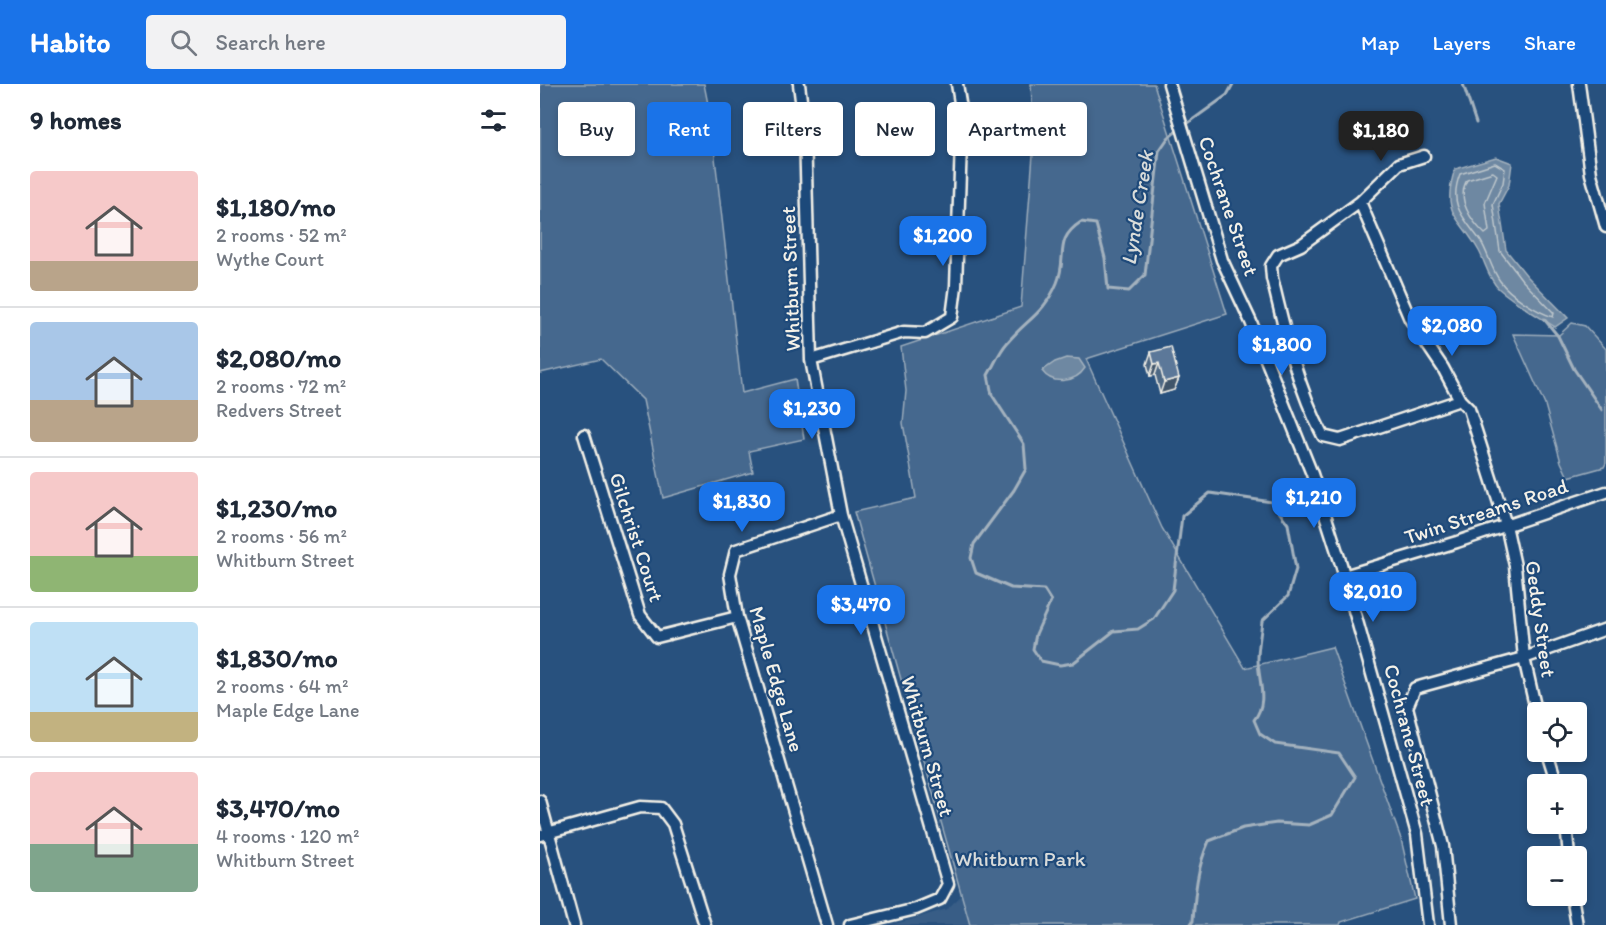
<!DOCTYPE html>
<meta charset="utf-8">
<style>
:root{--surface:#fff;--page:#f2f2f3;--text:#1f2937;--muted:#747a83;--line:#e0e1e3;--accent:#1a73e8}
body{margin:0;font-family:Itim,sans-serif;background:var(--page);color:var(--text);height:100vh;display:flex;flex-direction:column;font-size:22px;white-space:nowrap}
*{box-sizing:border-box;margin:0}
p{font-size:20px;color:var(--muted)}
.icon{flex:none;width:33px;height:33px;fill:none;stroke:currentColor;stroke-width:2;stroke-linecap:round;stroke-linejoin:round}
.map{position:relative;flex:1;overflow:hidden}
.panel{display:flex;flex-direction:column;background:var(--surface);width:540px}
.panel>*{flex:none}
.top-card{position:absolute;left:18px;top:18px;width:570px;height:54px;display:flex;gap:12px}
.buttons{position:absolute;left:987px;top:618px;display:grid;gap:12px}
.buttons a{display:grid;place-items:center;width:60px;height:60px;border-radius:6px;background:var(--surface);box-shadow:0 3px 9px #0003;font-size:30px}
.price{position:absolute;translate:-50% -51px;padding:0 14px;border-radius:12px;background:var(--accent);color:#fff;font-size:20px;line-height:39px;filter:drop-shadow(0 2px 3px #0008)}
.price::after{content:'';position:absolute;left:50%;top:36px;width:18px;height:14px;margin-left:-9px;background:inherit;clip-path:polygon(0 0,100% 0,50% 100%)}
.price.selected{background:#222;color:#fff}
ul{padding:0;list-style:none}
li{display:flex;align-items:center;gap:18px;height:150px;padding:0 30px}
li+li{border-top:2px solid var(--line)}
li span{display:grid;place-items:center;flex:none;width:168px;height:120px;border-radius:6px;color:#555}
li>.icon{margin-inline-start:auto}
span .icon{width:72px;height:72px;fill:#fffc;stroke-width:1}
li b{font-size:26px}
h2{display:flex;justify-content:space-between;align-items:center;height:72px;padding:0 30px;font-size:26px}
.chip{padding:0 21px;border-radius:6px;background:var(--surface);box-shadow:0 3px 9px #0003;font-size:21px;line-height:54px}
.chip.selected{background:var(--accent);color:#fff}
header{display:flex;align-items:center;gap:36px;box-sizing:border-box;height:84px;padding:0 30px;background:var(--accent);color:#fff}
header strong{font-size:28px}
nav{display:flex;gap:33px;margin-inline-start:auto;font-size:21px}
.search{width:420px;height:54px;background:var(--page);display:flex;align-items:center;gap:15px;box-sizing:border-box;padding:0 21px;border-radius:6px;color:var(--muted);font-size:22px}
main{display:flex;flex:1;min-height:0}
.map>svg:first-child{display:block}
.built{fill:#375d86}
.green{fill:#45688e;stroke:#9cacbb;stroke-width:1.5}
.water{fill:#6e88a2;stroke:#a4b2be;stroke-width:1.5}
.lines{fill:none;stroke-linecap:round;stroke-linejoin:round}
.shore{stroke:#bec7cc;stroke-width:1.5}
.stream{stroke:#a4b2be;stroke-width:3}
.minor-casing{stroke:#f4f1e8;stroke-width:15}
.minor{stroke:#1f4a7a;stroke-width:10}
.wall{fill:#4e6784;stroke:#f4f1e8;stroke-width:1.5}
.shaded-wall{fill:#40546b;stroke:#f4f1e8;stroke-width:1.5}
.building{fill:#5b7899;stroke:#f4f1e8;stroke-width:1.5}
.labels{text-anchor:middle;dominant-baseline:central;stroke-width:4.5;stroke-linejoin:round;paint-order:stroke}
.street-label{font-size:21px;fill:#f4f1e8;stroke:#1f4a7a}
.park-label{font-size:21px;fill:#dadcda;stroke:#1f4a7a}
.water-label{font-size:22px;font-style:italic;fill:#d9dcda;stroke:#1f4a7a}
</style>
<header>
<strong>Habito</strong>
<div class="search"><svg class="icon" aria-label="search" viewBox="0 0 24 24"><circle cx="10" cy="10" r="6"/><path d="M15 15l6 6"/></svg>Search here</div>
<nav><a>Map</a><a>Layers</a><a>Share</a></nav>
</header>
<main>
<section class="panel">
<h2>9 homes<svg class="icon" aria-label="filters" viewBox="0 0 24 24"><path d="M4 7h16M4 17h16"/><circle cx="9" cy="7" r="2"/><circle cx="15" cy="17" r="2"/></svg></h2>
<ul>
<li><span style="background:linear-gradient(#f6c9c9 75%,#b9a48a 0)"><svg class="icon" aria-label="home" viewBox="0 0 24 24"><path d="M3 11l9-7 9 7M6 9v11h12V9"/></svg></span><div><b>$1,180/mo</b><p>2 rooms · 52 m²</p><p>Wythe Court</p></div></li>
<li><span style="background:linear-gradient(#a9c7e8 65%,#b9a48a 0)"><svg class="icon" aria-label="home" viewBox="0 0 24 24"><path d="M3 11l9-7 9 7M6 9v11h12V9"/></svg></span><div><b>$2,080/mo</b><p>2 rooms · 72 m²</p><p>Redvers Street</p></div></li>
<li><span style="background:linear-gradient(#f6c9c9 70%,#8fb573 0)"><svg class="icon" aria-label="home" viewBox="0 0 24 24"><path d="M3 11l9-7 9 7M6 9v11h12V9"/></svg></span><div><b>$1,230/mo</b><p>2 rooms · 56 m²</p><p>Whitburn Street</p></div></li>
<li><span style="background:linear-gradient(#bfe0f5 75%,#c2b280 0)"><svg class="icon" aria-label="home" viewBox="0 0 24 24"><path d="M3 11l9-7 9 7M6 9v11h12V9"/></svg></span><div><b>$1,830/mo</b><p>2 rooms · 64 m²</p><p>Maple Edge Lane</p></div></li>
<li><span style="background:linear-gradient(#f6c9c9 60%,#7fa58c 0)"><svg class="icon" aria-label="home" viewBox="0 0 24 24"><path d="M3 11l9-7 9 7M6 9v11h12V9"/></svg></span><div><b>$3,470/mo</b><p>4 rooms · 120 m²</p><p>Whitburn Street</p></div></li>
</ul>
</section>
<div class="map">
<svg width="1066" height="841" viewBox="0 0 1066 841">
<rect width="100%" height="100%" fill="#28517e"/>
<filter id="ink" filterUnits="userSpaceOnUse"><feTurbulence type="fractalNoise" baseFrequency=".0167" numOctaves="2"/><feDisplacementMap in="SourceGraphic" scale="12" xChannelSelector="R" yChannelSelector="G"/><feConvolveMatrix kernelMatrix="1 2 1 2 8 2 1 2 1" color-interpolation-filters="sRGB"/></filter>
<g filter="url(#ink)">
<!-- built -->
<path class="built" d="M423 810 430 841H352L407 825Z"/>
<!-- green -->
<path class="green" d="M0 0H164L170 30 202 309 255 295 264 355 209 367 213 388 123 414 103 316 61 275 0 289Z
M491 0H614L687 230 546 275 622 444 705 584 792 563 861 755 875 815 801 838 800 841H430L314 428 376 414 363 339 366 307 361 263 481 223 494 58Z
M1032 239 1045 242 1066 265V379L1064 383 1028 393 1021 378 1005 321 973 250 1019 251Z"/>
<!-- water -->
<path class="water" d="M956 73 972 79 969 101 959 120 966 166 987 192 1028 234 1015 243C995 230 975 219 958 204 949 195 945 178 939 167 920 132 900 132 915 85Z
M526 274 539 275 545 284C536 298 513 302 502 287L515 278Z"/>
<g class="lines">
<!-- shore -->
<path class="shore" d="M955 79 965 85 963 99 953 120 960 167 982 196 1014 229 1013 233C997 228 970 211 960 197 951 185 948 168 940 156 923 133 908 121 920 90Z
M953 88 957 91 945 119 949 147 945 150C931 137 916 115 927 96Z"/>
<!-- stream -->
<path class="stream" d="M923 0 936 39
M644 42 687 11 693 0
M639 45 628 54 619 67 605 191 589 207 568 205 565 174 556 140 541 138C513 156 528 173 517 199 504 230 486 236 467 259 459 268 454 281 448 291L452 311 484 360 486 385 474 406 434 460 431 474 436 489 471 504 504 506 511 517 496 550 493 565 501 577 520 581 533 579 574 547 598 545 614 535 633 506 642 432 670 409 732 418 748 440 756 485 748 512 722 537C721 549 718 562 718 575 718 597 729 617 714 636L720 650 735 660 799 669 815 693 792 731 769 741 737 739 703 744 669 757C657 783 655 809 653 837L650 841
M1004 235 1018 252 1034 285 1062 326"/>
<!-- minor casing -->
<g class="minor-casing">
<path id="minor" d="M259 0 265 48 271 276 301 431 408 800 400 815 376 825 310 841
M629 0 682 176 711 238 772 390 801 480 877 750 888 841
M1039 0 1051 90 1066 143
M884 72 859 80 820 118 761 161 738 171 731 182 732 194C745 248 757 302 783 352L800 356 920 316
M820 118 870 235 903 284 920 316 929 325 966 441 975 482 984 574 998 635
M271 276 364 248 385 249 412 233 416 202 422 31 417 0
M44 351 100 531 117 553 197 533
M804 492 917 458 1066 408
M1007 668 1017 700
M0 717 34 841
M1026 740 1029 772
M0 751 100 723 121 724 133 740 165 841
M1032 812 1037 841
M287 841 197 533 190 490 196 466 301 431
M911 841 903 762 867 623 875 604 984 574 1066 545"/>
</g>
<!-- minor -->
<use href="#minor" class="minor"/>
</g>
<!-- wall -->
<path class="wall" d="M611 268 639 294 634 306 620 310 615 291 610 292 607 280Z"/>
<!-- shaded-wall -->
<path class="shaded-wall" d="M619 279 615 291 610 292 614 280Z
M639 294 634 306 620 310 624 298Z"/>
<!-- building -->
<path class="building" d="M631 263 639 294 624 298 619 279 614 280 611 268Z"/>
</g>
<g class="labels">
<!-- street labels -->
<g class="street-label">
<text transform="translate(689 122) rotate(71)">Cochrane Street</text>
<text transform="translate(250 195) rotate(-92)">Whitburn Street</text>
<text transform="translate(946 427) rotate(-18)">Twin Streams Road</text>
<text transform="translate(97 453) rotate(72)">Gilchrist Court</text>
<text transform="translate(1001 535) rotate(82)">Geddy Street</text>
<text transform="translate(237 595) rotate(74)">Maple Edge Lane</text>
<text transform="translate(870 651) rotate(75)">Cochrane Street</text>
<text transform="translate(388 662) rotate(74)">Whitburn Street</text>
</g>
<!-- park labels -->
<g class="park-label">
<text x="480" y="774">Whitburn Park</text>
</g>
<!-- water labels -->
<g class="water-label">
<text transform="translate(597 124) rotate(-81)">Lynde Creek</text>
</g>
</g>
</svg>
<div class="buttons">
<a><svg class="icon" aria-label="locate" viewBox="0 0 24 24"><circle cx="12" cy="12" r="6"/><path d="M12 2v4M12 18v4M2 12h4M18 12h4"/></svg></a>
<a>+</a>
<a>−</a>
</div>
<b class="price selected" style="left:841px;top:78px">$1,180</b>
<b class="price" style="left:403px;top:183px">$1,200</b>
<b class="price" style="left:912px;top:273px">$2,080</b>
<b class="price" style="left:742px;top:292px">$1,800</b>
<b class="price" style="left:272px;top:356px">$1,230</b>
<b class="price" style="left:774px;top:445px">$1,210</b>
<b class="price" style="left:202px;top:449px">$1,830</b>
<b class="price" style="left:833px;top:539px">$2,010</b>
<b class="price" style="left:321px;top:552px">$3,470</b>
<div class="top-card">
<a class="chip">Buy</a>
<a class="chip selected">Rent</a>
<a class="chip">Filters</a>
<a class="chip">New</a>
<a class="chip">Apartment</a>
</div>
</div>
</main>
